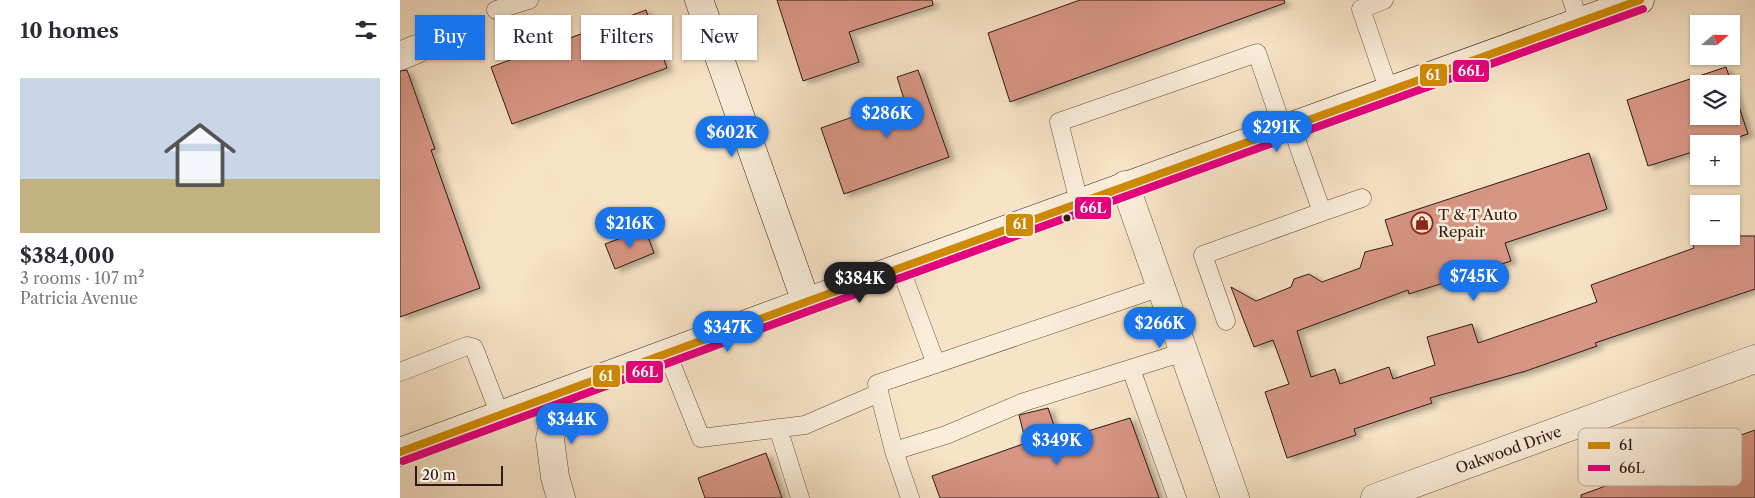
<!DOCTYPE html>
<meta charset="utf-8">
<style>
:root{--surface:#fff;--page:#f2f2f3;--text:#2b2b33;--muted:#7c7c81;--line:#e1e1e2;--accent:#1a73e8}
body{margin:0;font-family:"Libre Caslon Text",serif;background:var(--page);color:var(--text);height:100vh;display:flex;flex-direction:column;font-size:19px;white-space:nowrap}
*{box-sizing:border-box;margin:0}
p{font-size:16px;color:var(--muted)}
.icon{flex:none;width:28px;height:28px;fill:none;stroke:currentColor;stroke-width:2;stroke-linecap:round;stroke-linejoin:round}
.map{position:relative;flex:1;overflow:hidden}
.panel{display:flex;flex-direction:column;background:var(--surface);width:400px}
.panel>*{flex:none}
.top-card{position:absolute;left:15px;top:15px;width:475px;height:45px;display:flex;gap:10px}
.needle{width:32px;rotate:70deg}
.fabs{position:absolute;left:1290px;top:15px;display:grid;gap:10px}
.fabs a{display:grid;place-items:center;width:50px;height:50px;border-radius:0px;background:var(--surface);box-shadow:0 1px 4px #0004;font-size:25px}
.scale{position:absolute;left:15px;bottom:12px;width:88px;box-sizing:border-box;padding-left:5px;border:2px solid #2f1b14;border-top:0;font-size:14px;line-height:18px;white-space:nowrap;color:#2f1b14;-webkit-text-stroke:4px #faedda;paint-order:stroke}
.price{position:absolute;translate:-50% -42px;padding:0 11px;border-radius:18px;background:var(--accent);color:#fff;font-size:16px;line-height:32px;filter:drop-shadow(0 1px 2px #0008)}
.price::after{content:'';position:absolute;left:50%;top:30px;width:15px;height:11px;margin-left:-8px;background:inherit;clip-path:polygon(0 0,100% 0,50% 100%)}
.price.selected{background:#222;color:#fff}
ul{padding:0;list-style:none}
li{display:grid;align-content:center;gap:10px;height:265px;padding:0 20px}
li+li{border-top:1px solid var(--line)}
li span{display:grid;place-items:center;height:155px;border-radius:0px;color:#555}
li>.icon{margin-inline-start:auto}
span .icon{width:90px;height:90px;fill:#fffc;stroke-width:1}
li b{font-size:21px}
h2{display:flex;justify-content:space-between;align-items:center;height:60px;padding:0 20px;font-size:21px}
.tag{padding:0 18px;border-radius:0px;background:var(--surface);box-shadow:0 1px 4px #0004;font-size:18px;line-height:45px}
.tag.selected{background:var(--accent);color:#fff}
main{display:flex;flex:1;min-height:0}
.map>svg:first-child{display:block}
.building{fill:#d79584;stroke:#2f1b14;fill-rule:evenodd;filter:url(#shadow)}
.lines{fill:none;stroke-linecap:round;stroke-linejoin:round}
.lane-casing{stroke:#614d40;stroke-width:19}
.street-casing{stroke:#614d40;stroke-width:29}
.secondary-casing{stroke:#2f1b14;stroke-width:29}
.lane{stroke:#faedda;stroke-width:18}
.street{stroke:#faedda;stroke-width:28}
.secondary{stroke:#faedda;stroke-width:28}
.bus-1-casing{stroke:#faedda;stroke-width:11}
.bus-2-casing{stroke:#faedda;stroke-width:11}
.bus-1{stroke:#cf8a04;stroke-width:8}
.bus-2{stroke:#e5007d;stroke-width:8}
.bus-dot{fill:#2f1b14;stroke:#faedda;stroke-width:2}
.labels{text-anchor:middle;dominant-baseline:central;stroke-width:5;stroke-linejoin:round;paint-order:stroke}
.poi-label{font-size:15px;fill:#2f1b14;stroke:#faedda;text-anchor:start}
.street-label{font-size:15px;fill:#2f1b14;stroke:#faedda}
.key{fill:#faedda;stroke:#bdae9f;stroke-width:1}
.key-label{font-size:14px;fill:#2f1b14}
.line-badge{stroke:#faedda;stroke-width:2}
.badge-label{font-size:14px;text-anchor:middle;font-weight:bold;fill:#fff}
</style>
<main>
<section class="panel">
<h2>10 homes<svg class="icon" aria-label="filters" viewBox="0 0 24 24"><path d="M4 7h16M4 17h16"/><circle cx="9" cy="7" r="2"/><circle cx="15" cy="17" r="2"/></svg></h2>
<ul>
<li><span style="background:linear-gradient(#c9d6e8 65%,#c2b280 0)"><svg class="icon" aria-label="home" viewBox="0 0 24 24"><path d="M3 11l9-7 9 7M6 9v11h12V9"/></svg></span><div><b>$384,000</b><p>3 rooms · 107 m²</p><p>Patricia Avenue</p></div></li>
</ul>
</section>
<div class="map">
<svg width="1355" height="498" viewBox="0 0 1355 498">
<defs>
<filter id="shadow"><feDropShadow dx="5.5" dy="3" stdDeviation="2.5" flood-color="#0004"/></filter>
</defs>
<rect width="100%" height="100%" fill="#f7e3c6"/>
<filter id="stains"><feTurbulence type="fractalNoise" baseFrequency=".004" numOctaves="4"/><feColorMatrix values="0 0 0 0 .2 0 0 0 0 .09 0 0 0 0 .02 0 0 0 .5 -.17"/></filter>
<radialGradient id="worn" r=".72"><stop offset=".6" stop-color="#630" stop-opacity="0"/><stop offset="1" stop-color="#630" stop-opacity=".3"/></radialGradient>
<!-- building -->
<path class="building" d="M377 0H532L533 5 449 32 459 62 403 81Z
M680 0H884L885 3 610 102 588 33Z
M246 10 267 68 112 124 91 67Z
M1326 67 1348 134 1317 144H1299V150L1248 166 1227 100ZM1299 84H1331V116H1299Z
M7 70 35 149 31 150 80 288 0 317V71Z
M518 70 549 157 444 194 421 128 504 99 497 77Z
M1189 153 1207 209 1105 243 1111 261 1009 294 1008 290 897 331 911 377 935 369 940 384 989 367 993 379 1035 365 1027 337 1072 324 1078 343 1107 333 1197 302 1191 285 1294 248 1292 243 1311 236H1355V289L1195 343 1197 346 1126 371 1030 398 1032 403 954 429 956 435 887 458 865 392 889 384 873 340 854 347 831 287 856 301 891 287 894 279 909 274 922 282 960 268 965 252 993 245 985 220Z
M245 229 254 253 215 269 205 244Z
M648 408 659 440 730 418 759 498H540L532 476 626 443 619 415Z
M1355 430V498H1181V495L1249 470V468Z
M366 453 382 498H305L298 478Z"/>
<g class="lines">
<!-- lane casing -->
<g class="lane-casing">
<path id="lane" d="M984 0 961 9 989 91
M1172 0 1179 22
M96 10 129 0
M679 202 659 122 857 53 883 129
M922 212 962 198
M500 267 536 364
M761 287 477 384 494 451 546 435 624 402 784 352
M826 321 803 255 922 212 891 125
M267 353 301 438 405 425 479 393
M731 369 777 498
M0 372 67 346 74 348 100 415
M378 428 400 498
M494 451 510 498"/>
</g>
<!-- street casing -->
<g class="street-casing">
<g id="street">
<path d="M0 56 17 49"/>
<path d="M725 185 835 498"/>
<path d="M160 393 150 439 155 477 161 498"/>
<path id="s1" d="M975 498 1355 359"/>
</g>
</g>
<!-- secondary casing -->
<g class="secondary-casing">
<path id="secondary" d="M299 0 406 302
M0 452 406 302 1240 0"/>
</g>
<!-- lane -->
<use href="#lane" class="lane"/>
<!-- street -->
<use href="#street" class="street"/>
<!-- secondary -->
<use href="#secondary" class="secondary"/>
<!-- bus-1 casing -->
<g class="bus-1-casing">
<path id="bus-1" d="M0 452 406 302 1240 0"/>
</g>
<!-- bus-2 casing -->
<g class="bus-2-casing">
<path id="bus-2" d="M3 461 409 311 1243 9"/>
</g>
<!-- bus-1 -->
<use href="#bus-1" class="bus-1"/>
<!-- bus-2 -->
<use href="#bus-2" class="bus-2"/>
</g>
<!-- icons -->
<defs>
<g id="shop-ring" transform="scale(1.125)"><circle r="9.5" fill="#faedda" stroke="#8f2418" stroke-width="1.5"/><path d="M-5-2.5h2.3a2.7 3.5 0 0 1 5.4 0H5L5.5 6h-11ZM-1.5-2.5h3a1.5 2.3 0 0 0-3 0Z" fill="#8f2418"/></g>
</defs>
<g fill-rule="evenodd">
<use href="#shop-ring" x="1022" y="223"/>
</g>
<!-- markers -->
<circle class="bus-dot" cx="667" cy="218" r="4.5"/>
<g class="labels">
<!-- poi labels -->
<g class="poi-label">
<text x="1038" y="214">T &amp; T Auto<tspan x="1038" dy="17">Repair</tspan></text>
</g>
<!-- street labels -->
<g class="street-label">
<text stroke="none"><textPath href="#s1" startOffset="142">Oakwood Drive</textPath></text>
</g>
</g>
<!-- legend -->
<rect x="1178" y="428" width="164" height="58" rx="8" class="key"/>
<rect x="1188" y="442" width="22" height="7" fill="#cf8a04"/>
<rect x="1188" y="465" width="22" height="6" fill="#e5007d"/>
<g class="key-label">
<text x="1219" y="450">61</text>
<text x="1219" y="473">66L</text>
</g>
<g class="line-badge">
<rect x="1052" y="59" width="38" height="24" rx="5" fill="#e5007d"/>
<rect x="1019" y="63" width="29" height="24" rx="5" fill="#cf8a04"/>
<rect x="674" y="196" width="38" height="24" rx="5" fill="#e5007d"/>
<rect x="605" y="213" width="29" height="24" rx="5" fill="#cf8a04"/>
<rect x="225" y="360" width="39" height="24" rx="5" fill="#e5007d"/>
<rect x="192" y="364" width="29" height="24" rx="5" fill="#cf8a04"/>
</g>
<g class="badge-label">
<text x="1071" y="76">66L</text>
<text x="1033" y="80">61</text>
<text x="693" y="213">66L</text>
<text x="620" y="229">61</text>
<text x="245" y="377">66L</text>
<text x="206" y="381">61</text>
</g>
<rect width="100%" height="100%" filter="url(#stains)"/>
<rect width="100%" height="100%" fill="url(#worn)"/>
</svg>
<div class="fabs">
<a><svg class="needle" viewBox="-14 -14 28 28"><path d="M0-13l5 13h-10z" fill="#e53935"/><path d="M0 13l5-13h-10z" fill="#7c7c81"/></svg></a>
<a><svg class="icon" aria-label="layers" viewBox="0 0 24 24"><path d="M12 4l9 5-9 5-9-5zM3 14l9 5 9-5"/></svg></a>
<a>+</a>
<a>−</a>
</div>
<div class="scale">20 m</div>
<b class="price" style="left:487px;top:139px">$286K</b>
<b class="price" style="left:877px;top:153px">$291K</b>
<b class="price" style="left:332px;top:158px">$602K</b>
<b class="price" style="left:230px;top:249px">$216K</b>
<b class="price" style="left:1074px;top:302px">$745K</b>
<b class="price selected" style="left:460px;top:304px">$384K</b>
<b class="price" style="left:760px;top:349px">$266K</b>
<b class="price" style="left:328px;top:353px">$347K</b>
<b class="price" style="left:172px;top:445px">$344K</b>
<b class="price" style="left:657px;top:466px">$349K</b>
<div class="top-card">
<a class="tag selected">Buy</a>
<a class="tag">Rent</a>
<a class="tag">Filters</a>
<a class="tag">New</a>
</div>
</div>
</main>
